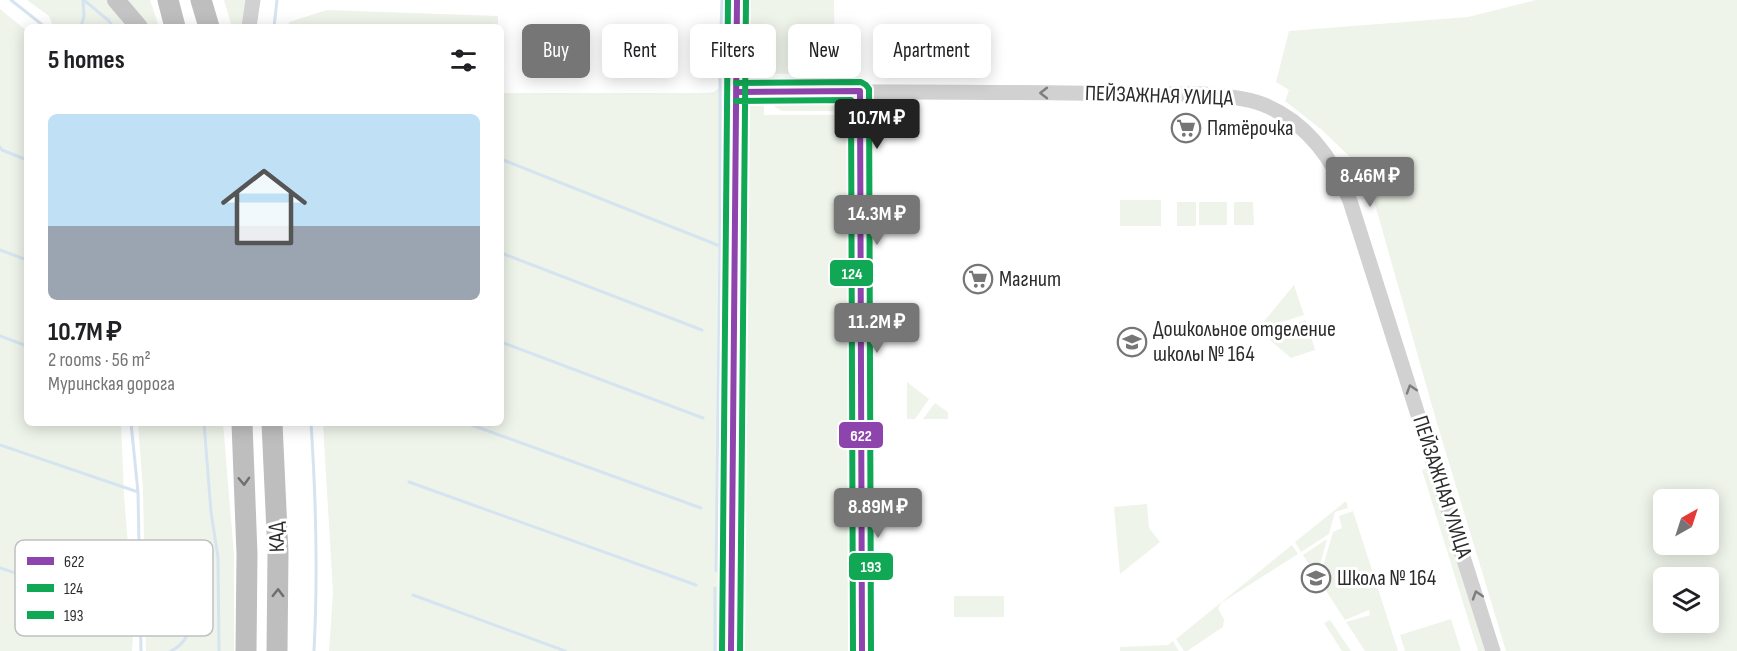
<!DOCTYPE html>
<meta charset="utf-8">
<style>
:root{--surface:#fff;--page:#f6f6f6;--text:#202124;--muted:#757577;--line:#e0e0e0;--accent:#767676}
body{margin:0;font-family:"Sofia Sans Condensed",sans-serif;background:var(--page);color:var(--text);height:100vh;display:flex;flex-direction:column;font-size:22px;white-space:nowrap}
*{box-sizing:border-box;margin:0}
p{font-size:20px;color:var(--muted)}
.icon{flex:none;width:33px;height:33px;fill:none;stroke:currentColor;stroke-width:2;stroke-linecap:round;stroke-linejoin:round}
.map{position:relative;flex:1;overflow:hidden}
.drawer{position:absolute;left:24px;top:24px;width:480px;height:402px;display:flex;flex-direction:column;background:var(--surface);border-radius:9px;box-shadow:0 3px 15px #0003}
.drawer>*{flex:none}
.top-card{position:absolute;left:522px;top:24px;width:570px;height:54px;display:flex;gap:12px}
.needle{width:39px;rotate:39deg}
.fabs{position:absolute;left:1653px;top:489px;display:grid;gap:12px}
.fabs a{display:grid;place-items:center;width:66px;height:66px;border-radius:9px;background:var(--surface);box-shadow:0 3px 15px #0003;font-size:30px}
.price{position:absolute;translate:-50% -51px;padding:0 14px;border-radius:6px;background:var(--accent);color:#fff;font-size:20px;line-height:39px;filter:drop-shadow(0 2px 3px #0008)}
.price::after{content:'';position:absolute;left:50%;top:36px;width:18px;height:14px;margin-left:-9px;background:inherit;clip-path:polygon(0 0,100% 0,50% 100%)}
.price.current{background:#222;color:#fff}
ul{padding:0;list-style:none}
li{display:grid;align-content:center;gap:12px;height:318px;padding:0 24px}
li+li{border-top:2px solid var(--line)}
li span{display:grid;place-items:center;height:186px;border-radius:9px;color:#555}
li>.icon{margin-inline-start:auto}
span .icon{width:108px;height:108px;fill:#fffc;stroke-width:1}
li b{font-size:26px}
h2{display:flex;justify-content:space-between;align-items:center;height:72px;padding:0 24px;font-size:26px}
.chip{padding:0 21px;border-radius:9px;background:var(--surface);box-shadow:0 3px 15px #0003;font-size:21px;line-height:54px}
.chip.current{background:var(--accent);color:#fff}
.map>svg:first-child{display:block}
.green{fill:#eef4ea;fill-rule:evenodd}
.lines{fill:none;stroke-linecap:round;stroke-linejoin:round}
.stream{stroke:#d6e4f1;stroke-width:3}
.minor{stroke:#d1d1d1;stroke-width:15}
.major{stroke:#c4c4c4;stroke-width:18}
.highway{stroke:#bebebe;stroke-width:21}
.bus-1-casing{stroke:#fff;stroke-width:10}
.bus-2-casing{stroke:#fff;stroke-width:10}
.bus-3-casing{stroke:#fff;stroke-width:10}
.bus-1{stroke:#8e44ad;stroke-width:6}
.bus-2{stroke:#10a855;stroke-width:6}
.bus-3{stroke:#10a855;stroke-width:6}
.oneway{stroke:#7e7e7e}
.oneway2{stroke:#6e6e6e}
.labels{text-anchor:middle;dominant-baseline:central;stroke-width:6;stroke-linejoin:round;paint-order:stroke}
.street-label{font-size:22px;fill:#2c2c2c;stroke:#fff}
.poi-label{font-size:22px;fill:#2c2c2c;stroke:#fff;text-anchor:start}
.key{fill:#fff;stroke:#c0c0c0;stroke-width:1.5}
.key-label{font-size:16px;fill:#2c2c2c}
.line-badge{stroke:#fff;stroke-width:2}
.badge-label{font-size:16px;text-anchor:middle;font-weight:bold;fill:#fff}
</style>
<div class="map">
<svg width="1737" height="651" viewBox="0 0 1737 651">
<rect width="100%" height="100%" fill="#fff"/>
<!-- green -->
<path class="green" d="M27 0H108L130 27H53L49 16Z
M128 0H150L159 27H148Z
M224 0H247L243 27H232Z
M746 0H834L835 73 755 74V56H746L744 49Z
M1536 0H1737V651H1506L1436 420 1371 190 1351 158 1322 130 1285 101 1289 90 1276 82 1289 31 1468 17ZM1664 500H1708V544H1664ZM1664 578H1708V622H1664Z
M0 9 27 31V423H121L124 495 134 619 132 651H0Z
M327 10 498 16V27H288L289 22Z
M727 81H732L720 651H329L333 593 323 423H501V87L502 93H705L714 92Z
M774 99H835C844 101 848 103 852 111H782L775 107Z
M759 100H764V115H837L843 121V125H853L854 651H739L743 123 750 105Z
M1120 200H1161V226H1120Z
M1177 202H1196V226H1177Z
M1199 202H1227V225H1199Z
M1234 202H1253L1254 225H1234Z
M1294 285 1304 315 1263 328 1261 325Z
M1306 320 1315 350 1291 358 1271 341 1268 332Z
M907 382 929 399 915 419H907Z
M873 385 874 484 868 479V425Z
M935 403 948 412V419H923Z
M138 423H223L234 555V651H146L143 490Z
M1430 468 1487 651H1478L1422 470Z
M872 496H874L875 651H869L868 500Z
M1346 501 1348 508 1335 512 1329 534 1301 552 1295 542Z
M1147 504 1149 528 1160 542 1120 574 1114 507Z
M1353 511 1398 651H1365L1346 622 1370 615 1369 610 1345 620 1319 580 1333 532 1342 528 1339 516Z
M1327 539 1317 576 1303 555Z
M1292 545 1298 554 1221 603 1218 609 1224 619 1223 627 1187 651H1184L1176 639Z
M954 596H1004V617H954Z
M1451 619 1461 651H1405L1400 635Z
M1330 620 1351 651H1342L1324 623Z
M1173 641 1179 651H1120V647L1168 645Z"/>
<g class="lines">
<!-- stream -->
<path class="stream" d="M11 0 45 27
M84 0 109 21 113 27
M81 27 84 16 83 0
M274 27 277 0
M0 147 2 150 27 160
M501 159 720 246
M0 250 27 260
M501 253 702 330
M0 336 27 346
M501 342 703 418
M131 423 138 492 141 651
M204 423 211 512 218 558 219 651
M311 423C316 499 318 575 314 651
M466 423 701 508
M0 445 138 492
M409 482 696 585
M0 568 142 614
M716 571 720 246V61L722 0
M413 595 565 651
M171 651C187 643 190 631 191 615
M715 651V588"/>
<!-- minor -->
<path class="minor" d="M249 27 253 0
M860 91 862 651
M736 92C891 91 1047 93 1202 94 1222 96 1243 97 1262 104 1306 121 1333 159 1350 201L1493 651
M731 651 737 0"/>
<!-- major -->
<path class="major" d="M116 0 139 27"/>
<!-- highway -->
<path class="highway" d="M168 0 175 27
M201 0 209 27
M242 423 247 554 246 651
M272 423 278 553 277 651"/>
<!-- bus-1 casing -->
<g class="bus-1-casing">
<path id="bus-1" d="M736 92 860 91 862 651
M731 651 737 0"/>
</g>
<!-- bus-2 casing -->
<g class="bus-2-casing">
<path id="bus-2" d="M736 101 851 100 853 651
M740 651 746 0"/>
</g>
<!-- bus-3 casing -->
<g class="bus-3-casing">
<path id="bus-3" d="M736 83 861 82 866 85 869 89 871 651
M722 651 728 0"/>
</g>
<!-- bus-1 -->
<use href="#bus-1" class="bus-1"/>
<!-- bus-2 -->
<use href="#bus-2" class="bus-2"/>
<!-- bus-3 -->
<use href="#bus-3" class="bus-3"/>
</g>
<!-- one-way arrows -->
<defs><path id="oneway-chevron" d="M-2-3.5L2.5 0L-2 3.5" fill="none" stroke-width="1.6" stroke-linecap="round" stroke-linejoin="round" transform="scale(1.5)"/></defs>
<g class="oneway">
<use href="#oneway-chevron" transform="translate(1044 93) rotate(-180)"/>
<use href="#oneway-chevron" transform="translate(1411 389) rotate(-108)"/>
<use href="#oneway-chevron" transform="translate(1477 595) rotate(-108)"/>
</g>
<g class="oneway2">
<use href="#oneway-chevron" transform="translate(244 481) rotate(88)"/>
<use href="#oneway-chevron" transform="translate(278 593) rotate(-89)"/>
</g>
<!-- icons -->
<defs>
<g id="supermarket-ring" transform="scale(1.5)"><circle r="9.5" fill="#fff" stroke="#767676" stroke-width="1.5"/><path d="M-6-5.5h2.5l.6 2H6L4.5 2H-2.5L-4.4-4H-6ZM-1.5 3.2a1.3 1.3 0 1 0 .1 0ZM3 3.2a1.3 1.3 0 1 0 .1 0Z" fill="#767676"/></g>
<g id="school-ring" transform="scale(1.5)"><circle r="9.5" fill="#fff" stroke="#767676" stroke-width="1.5"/><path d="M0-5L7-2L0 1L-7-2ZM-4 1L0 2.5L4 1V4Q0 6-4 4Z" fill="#767676"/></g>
</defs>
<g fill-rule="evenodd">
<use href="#supermarket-ring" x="1186" y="128"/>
<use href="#supermarket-ring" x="978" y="279"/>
<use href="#school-ring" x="1132" y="342"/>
<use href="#school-ring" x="1316" y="578"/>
</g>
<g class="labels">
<!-- street labels -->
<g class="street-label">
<text transform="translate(1159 96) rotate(2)">ПЕЙЗАЖНАЯ УЛИЦА</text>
<text transform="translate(1442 487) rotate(72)">ПЕЙЗАЖНАЯ УЛИЦА</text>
<text transform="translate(277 537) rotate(-92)">КАД</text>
</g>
<!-- poi labels -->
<g class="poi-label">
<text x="1207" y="128">Пятёрочка</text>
<text x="999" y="279">Магнит</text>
<text x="1153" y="329">Дошкольное отделение<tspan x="1153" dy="25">школы № 164</tspan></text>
<text x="1337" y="578">Школа № 164</text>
</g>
</g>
<!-- legend -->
<rect x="15" y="540" width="198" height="96" rx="9" class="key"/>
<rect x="27" y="557" width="27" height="8" fill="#8e44ad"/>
<rect x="27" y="584" width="27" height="8" fill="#10a855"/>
<rect x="27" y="611" width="27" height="8" fill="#10a855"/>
<g class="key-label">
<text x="64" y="567">622</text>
<text x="64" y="594">124</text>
<text x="64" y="621">193</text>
</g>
<g class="line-badge">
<rect x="829" y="259" width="45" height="28" rx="6" fill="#10a855"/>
<rect x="838" y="421" width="46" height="28" rx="6" fill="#8e44ad"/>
<rect x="848" y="552" width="46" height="29" rx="6" fill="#10a855"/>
</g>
<g class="badge-label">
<text x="852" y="279">124</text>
<text x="861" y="441">622</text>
<text x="871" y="572">193</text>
</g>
</svg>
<div class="fabs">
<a><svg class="needle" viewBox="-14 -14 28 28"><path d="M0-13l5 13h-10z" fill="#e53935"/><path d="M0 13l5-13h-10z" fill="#757577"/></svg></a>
<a><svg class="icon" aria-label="layers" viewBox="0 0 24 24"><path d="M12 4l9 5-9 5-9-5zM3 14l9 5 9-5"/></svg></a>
</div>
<b class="price current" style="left:877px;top:150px">10.7M ₽</b>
<b class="price" style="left:1370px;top:208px">8.46M ₽</b>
<b class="price" style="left:877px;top:246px">14.3M ₽</b>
<b class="price" style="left:877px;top:354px">11.2M ₽</b>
<b class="price" style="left:878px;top:539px">8.89M ₽</b>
<div class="top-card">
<a class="chip current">Buy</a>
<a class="chip">Rent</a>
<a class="chip">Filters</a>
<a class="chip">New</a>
<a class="chip">Apartment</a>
</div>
<section class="drawer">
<h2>5 homes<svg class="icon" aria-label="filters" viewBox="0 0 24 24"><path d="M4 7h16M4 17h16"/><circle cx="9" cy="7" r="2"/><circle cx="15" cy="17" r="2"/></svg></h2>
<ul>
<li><span style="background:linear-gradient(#bfe0f5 60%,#9aa5b1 0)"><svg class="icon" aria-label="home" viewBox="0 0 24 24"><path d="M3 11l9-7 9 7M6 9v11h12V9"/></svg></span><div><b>10.7M ₽</b><p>2 rooms · 56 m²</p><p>Муринская дорога</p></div></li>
</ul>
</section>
</div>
